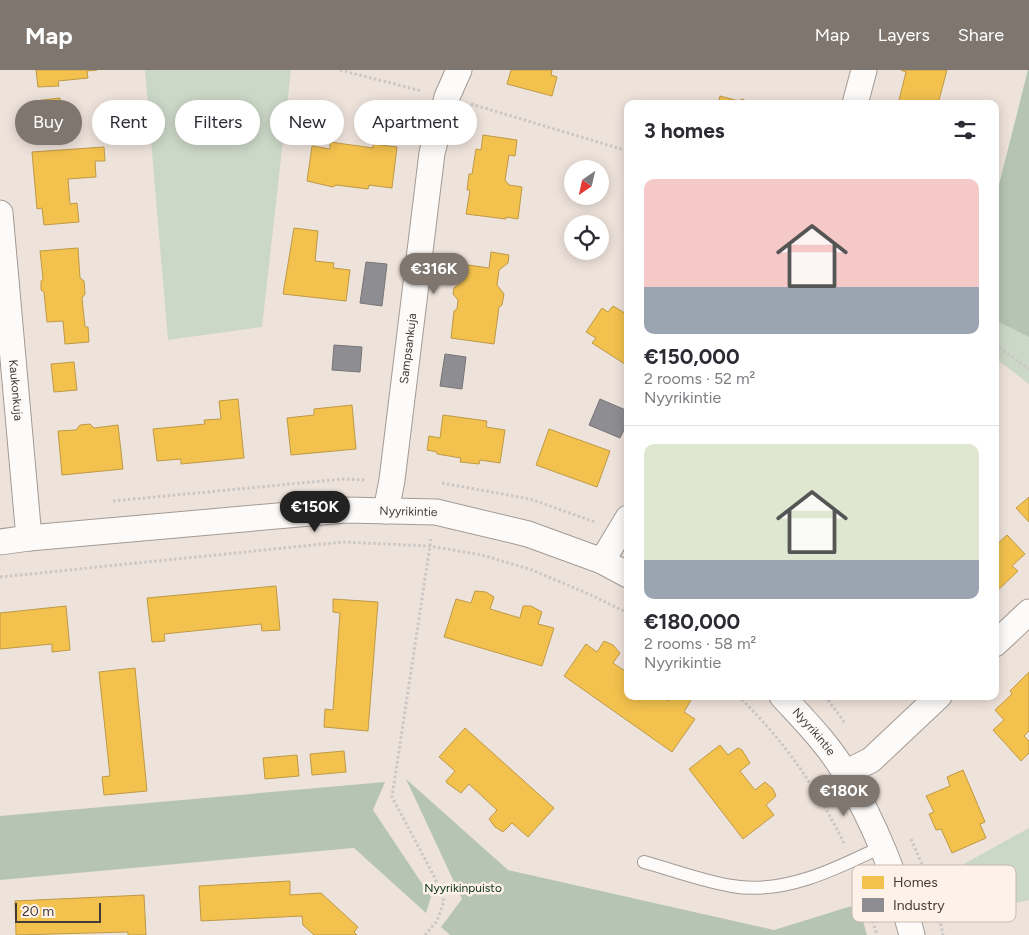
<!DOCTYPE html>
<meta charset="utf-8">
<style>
:root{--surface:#fff;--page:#f2f2f3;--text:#2b2b33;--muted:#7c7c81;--line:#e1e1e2;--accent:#7f766f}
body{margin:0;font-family:Figtree,sans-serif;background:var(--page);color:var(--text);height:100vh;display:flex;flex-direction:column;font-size:19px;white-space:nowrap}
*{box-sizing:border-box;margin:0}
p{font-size:16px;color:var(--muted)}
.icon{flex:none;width:28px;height:28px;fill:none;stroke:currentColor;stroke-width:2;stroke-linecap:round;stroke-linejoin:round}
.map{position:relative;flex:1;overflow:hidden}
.panel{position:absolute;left:624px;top:30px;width:375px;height:600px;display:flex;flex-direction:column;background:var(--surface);border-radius:10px;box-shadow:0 2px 12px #0003}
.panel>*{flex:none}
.banner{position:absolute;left:15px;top:30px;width:475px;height:45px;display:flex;gap:10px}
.needle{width:32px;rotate:214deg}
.controls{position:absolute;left:564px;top:90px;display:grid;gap:10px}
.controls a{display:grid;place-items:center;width:45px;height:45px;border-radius:50%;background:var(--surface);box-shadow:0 2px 12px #0003;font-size:25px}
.scale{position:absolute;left:15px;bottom:12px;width:86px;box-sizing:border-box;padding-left:5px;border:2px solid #433b35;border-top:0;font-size:14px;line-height:18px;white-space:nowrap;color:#433b35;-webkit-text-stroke:4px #fdf1e8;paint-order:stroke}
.price{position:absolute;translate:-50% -42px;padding:0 11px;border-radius:18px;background:var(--accent);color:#fff;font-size:16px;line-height:32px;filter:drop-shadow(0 1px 2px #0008)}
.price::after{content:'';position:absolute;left:50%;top:30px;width:15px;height:11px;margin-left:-8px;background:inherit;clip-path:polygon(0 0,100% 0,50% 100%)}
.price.current{background:#222;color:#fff}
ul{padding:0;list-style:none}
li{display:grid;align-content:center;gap:10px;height:265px;padding:0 20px}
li+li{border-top:1px solid var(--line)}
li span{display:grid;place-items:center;height:155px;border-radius:10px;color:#555}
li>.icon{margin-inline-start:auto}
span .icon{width:90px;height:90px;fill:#fffc;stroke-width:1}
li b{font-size:21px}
h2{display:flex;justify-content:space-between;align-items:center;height:60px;padding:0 20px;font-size:21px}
.tag{padding:0 18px;border-radius:22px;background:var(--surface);box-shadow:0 2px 12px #0003;font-size:18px;line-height:45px}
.tag.current{background:var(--accent);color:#fff}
header{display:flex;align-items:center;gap:30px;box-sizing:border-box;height:70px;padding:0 25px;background:var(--accent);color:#fff}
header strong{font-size:24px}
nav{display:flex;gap:28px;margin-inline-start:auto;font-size:18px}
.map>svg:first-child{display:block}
.green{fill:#cbd7c7}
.forest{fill:#b6c5b3}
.homes{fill:#f2c14e;stroke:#be9946}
.industry{fill:#8d8d92;stroke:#777476}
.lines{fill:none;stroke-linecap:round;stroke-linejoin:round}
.service-casing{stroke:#a39a94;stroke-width:14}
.minor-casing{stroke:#a39a94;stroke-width:27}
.path{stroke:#cbc7c4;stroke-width:3;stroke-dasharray:2.5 2.5;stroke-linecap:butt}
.service{stroke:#fcfbfa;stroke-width:12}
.minor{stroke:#fcfbfa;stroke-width:25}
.labels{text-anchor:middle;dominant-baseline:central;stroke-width:5;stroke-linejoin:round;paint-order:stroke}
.street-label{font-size:12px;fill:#433b35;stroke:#fdf1e8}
.park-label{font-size:12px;fill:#06341a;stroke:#fdf1e8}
.key{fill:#fdf1e8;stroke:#c5bab2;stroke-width:1}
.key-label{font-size:14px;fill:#433b35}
</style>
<header>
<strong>Map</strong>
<nav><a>Map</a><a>Layers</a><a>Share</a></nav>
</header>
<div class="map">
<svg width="1029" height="865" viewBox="0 0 1029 865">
<rect width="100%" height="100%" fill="#eee3db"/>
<!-- green -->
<path class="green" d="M145 0H291L262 257 168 270Z
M1028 0H1029V314L995 288V131Z
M1029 758V830L949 849 937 809Z"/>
<!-- forest -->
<path class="forest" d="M1028 0H1029V267L995 250V131Z
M406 709 508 800 774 860 858 834 867 865H450L441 857 462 829Z
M385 712 373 740 431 827 426 843 354 778 0 810V746Z"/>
<!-- homes -->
<path class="homes" d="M36 0H97L87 1 88 8 58 11 59 16 38 17Z
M511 0H552L551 5 557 7 552 26 507 14Z
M901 0H947L938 34H898L906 2Z
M720 26 739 31 742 29 753 34H718Z
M60 28 61 44 70 43 71 52 36 56 34 31Z
M483 65 517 70 515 86 509 85 505 110 509 115 522 117 518 149 506 147V149L466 144 470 120H467L469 104H472L476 79 481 80Z
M330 72 373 78V74L397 77 392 118 369 115 368 119 336 115 333 117 307 111 312 76 330 79Z
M104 77 105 91H95L96 107 68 109 70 134 77 133 79 152 44 155 42 138 37 139 32 82Z
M294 158 318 161 315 191 334 193 333 198 350 200 346 231 283 224Z
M78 178 80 208 84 211 85 224 82 228 85 257H88L89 272 65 274 63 251 47 252 44 222 41 220V211L43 209 40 181Z
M491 182 509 185 508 193 499 200 497 215 504 224 502 235 499 237 494 274 451 268 454 241 457 239 458 230 453 224 454 218 458 215 461 194 489 198Z
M613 236 628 245V296L592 273 596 268 586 262 602 238 608 242Z
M74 292 77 320 54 322 51 294Z
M238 329 244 388 181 394V389L157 391 153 359 205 354 204 350 221 349 219 331Z
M352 335 356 379 291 385 287 348 314 345V339Z
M443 345 487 351 486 357 505 360 500 393 480 390 479 394 460 392 461 388 437 384V382L427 380 429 366 440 368Z
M90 354 94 358 118 355 123 399 62 405 58 361 76 360 80 355Z
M549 359 610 381 597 417 536 395Z
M1029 427V452L1016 438Z
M1007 465 1025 484 1012 496 1018 501 995 523V476Z
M276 516 280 560 262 561 261 554 164 564 165 571 152 572 147 528Z
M475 521 486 522 494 527 490 539 520 548 523 536H531L542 542 538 554 554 558 542 596 444 567 456 529 471 533Z
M333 529 378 532 368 661 324 657 325 639 333 640 340 543 333 542Z
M66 536 70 580 52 582V574L0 579V543Z
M604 571 613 575 620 583 613 593 628 603V626H661L668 631 671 626H687L691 630 684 642 695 649 672 682 564 606 586 574 597 582Z
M135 598 147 721 104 725 102 707 110 706 99 602Z
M1029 602V661L1024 666 1029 671V683L1021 691 993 660 1004 650 995 640 1012 624 1010 621Z
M465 658 554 738 528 767 512 753 503 762 495 757 489 749 497 740 469 714 461 723 447 713 446 711 455 701 439 687Z
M720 675 728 685 738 678 742 680 750 693 740 701 755 720 765 712 773 719 776 726 766 735 774 745 743 769 689 699Z
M344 681 346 702 312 705 310 684Z
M297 685 299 706 265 709 263 688Z
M963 700 985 752 980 754 986 768 952 783 941 759 936 760 929 744 934 742 926 726 950 716 947 707Z
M290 811V825L321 823 358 857 354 862 357 865H314L303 855 302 846 201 851 199 816Z
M144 825 146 865H128V862L16 865 15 831Z"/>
<!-- industry -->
<path class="industry" d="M366 192 387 194 382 236 360 233Z
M334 275 362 277 360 302 332 300Z
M445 284 466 287 462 319 440 316Z
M600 329 628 341V352L620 368 589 355Z"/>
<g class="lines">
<!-- service casing -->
<g class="service-casing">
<path id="service" d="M644 792C673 800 702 811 732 816 784 825 836 799 881 777"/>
</g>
<!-- minor casing -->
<g class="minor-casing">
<g id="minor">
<path d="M855 34 864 0"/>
<path id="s1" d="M0 143 29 468"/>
<path id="s2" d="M386 441 392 410 432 83 447 27 459 0"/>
<path id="s3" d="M0 472 29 468 345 440 436 442 528 464 602 491 628 505"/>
<path d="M602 491 628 448"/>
<path d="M995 574 1029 542"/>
<path id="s4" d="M782 626C804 650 829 675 845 703 874 752 898 811 912 865"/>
<path d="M845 703 871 690 939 626"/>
</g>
</g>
<!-- path -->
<path class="path" d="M340 0 422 21
M471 34 628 81
M995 275 1029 299
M442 413 530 429 595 452
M113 431 343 409 365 410
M0 507 343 472 429 476 482 485 532 500 591 525 628 543
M738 626C783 669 816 717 844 773
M825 626 845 653
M911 769 935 825 943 865
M859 808 877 865
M425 865 437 851 444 831 434 806 392 727 431 469"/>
<!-- service -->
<use href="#service" class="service"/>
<!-- minor -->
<use href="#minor" class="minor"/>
</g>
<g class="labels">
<!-- street labels -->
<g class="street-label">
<text stroke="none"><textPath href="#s2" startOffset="164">Sampsankuja</textPath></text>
<text stroke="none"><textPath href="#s1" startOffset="178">Kaukonkuja</textPath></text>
<text stroke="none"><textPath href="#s3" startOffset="410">Nyyrikintie</textPath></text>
<text stroke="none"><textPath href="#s4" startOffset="48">Nyyrikintie</textPath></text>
</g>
<!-- park labels -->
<g class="park-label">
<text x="463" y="818">Nyyrikinpuisto</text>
</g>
</g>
<!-- legend -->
<rect x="852" y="795" width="164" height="57" rx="8" class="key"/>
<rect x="862" y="806" width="22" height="13" fill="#f2c14e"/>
<rect x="862" y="828" width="22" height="14" fill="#8d8d92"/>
<g class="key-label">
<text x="893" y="817">Homes</text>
<text x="893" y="840">Industry</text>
</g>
</svg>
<div class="controls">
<a><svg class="needle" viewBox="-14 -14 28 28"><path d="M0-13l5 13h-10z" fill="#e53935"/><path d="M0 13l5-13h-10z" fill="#7c7c81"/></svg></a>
<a><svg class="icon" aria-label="locate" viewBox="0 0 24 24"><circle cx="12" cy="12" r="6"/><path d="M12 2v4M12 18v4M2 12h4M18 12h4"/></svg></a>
</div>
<div class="scale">20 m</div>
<b class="price" style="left:434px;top:225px">€316K</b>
<b class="price current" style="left:315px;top:463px">€150K</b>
<b class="price" style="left:844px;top:747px">€180K</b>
<div class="banner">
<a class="tag current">Buy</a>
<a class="tag">Rent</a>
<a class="tag">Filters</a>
<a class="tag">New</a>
<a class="tag">Apartment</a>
</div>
<section class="panel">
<h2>3 homes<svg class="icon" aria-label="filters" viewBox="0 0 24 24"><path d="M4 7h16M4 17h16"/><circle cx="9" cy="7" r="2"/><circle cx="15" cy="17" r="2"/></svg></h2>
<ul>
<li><span style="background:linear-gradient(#f6c9c9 70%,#9aa5b1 0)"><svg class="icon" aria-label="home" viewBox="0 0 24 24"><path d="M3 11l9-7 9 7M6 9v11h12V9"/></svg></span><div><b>€150,000</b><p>2 rooms · 52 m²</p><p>Nyyrikintie</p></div></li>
<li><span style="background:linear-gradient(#dfe7d0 75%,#9aa5b1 0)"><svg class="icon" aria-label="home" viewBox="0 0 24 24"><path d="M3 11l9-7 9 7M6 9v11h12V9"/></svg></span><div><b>€180,000</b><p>2 rooms · 58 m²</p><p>Nyyrikintie</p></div></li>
</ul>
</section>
</div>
